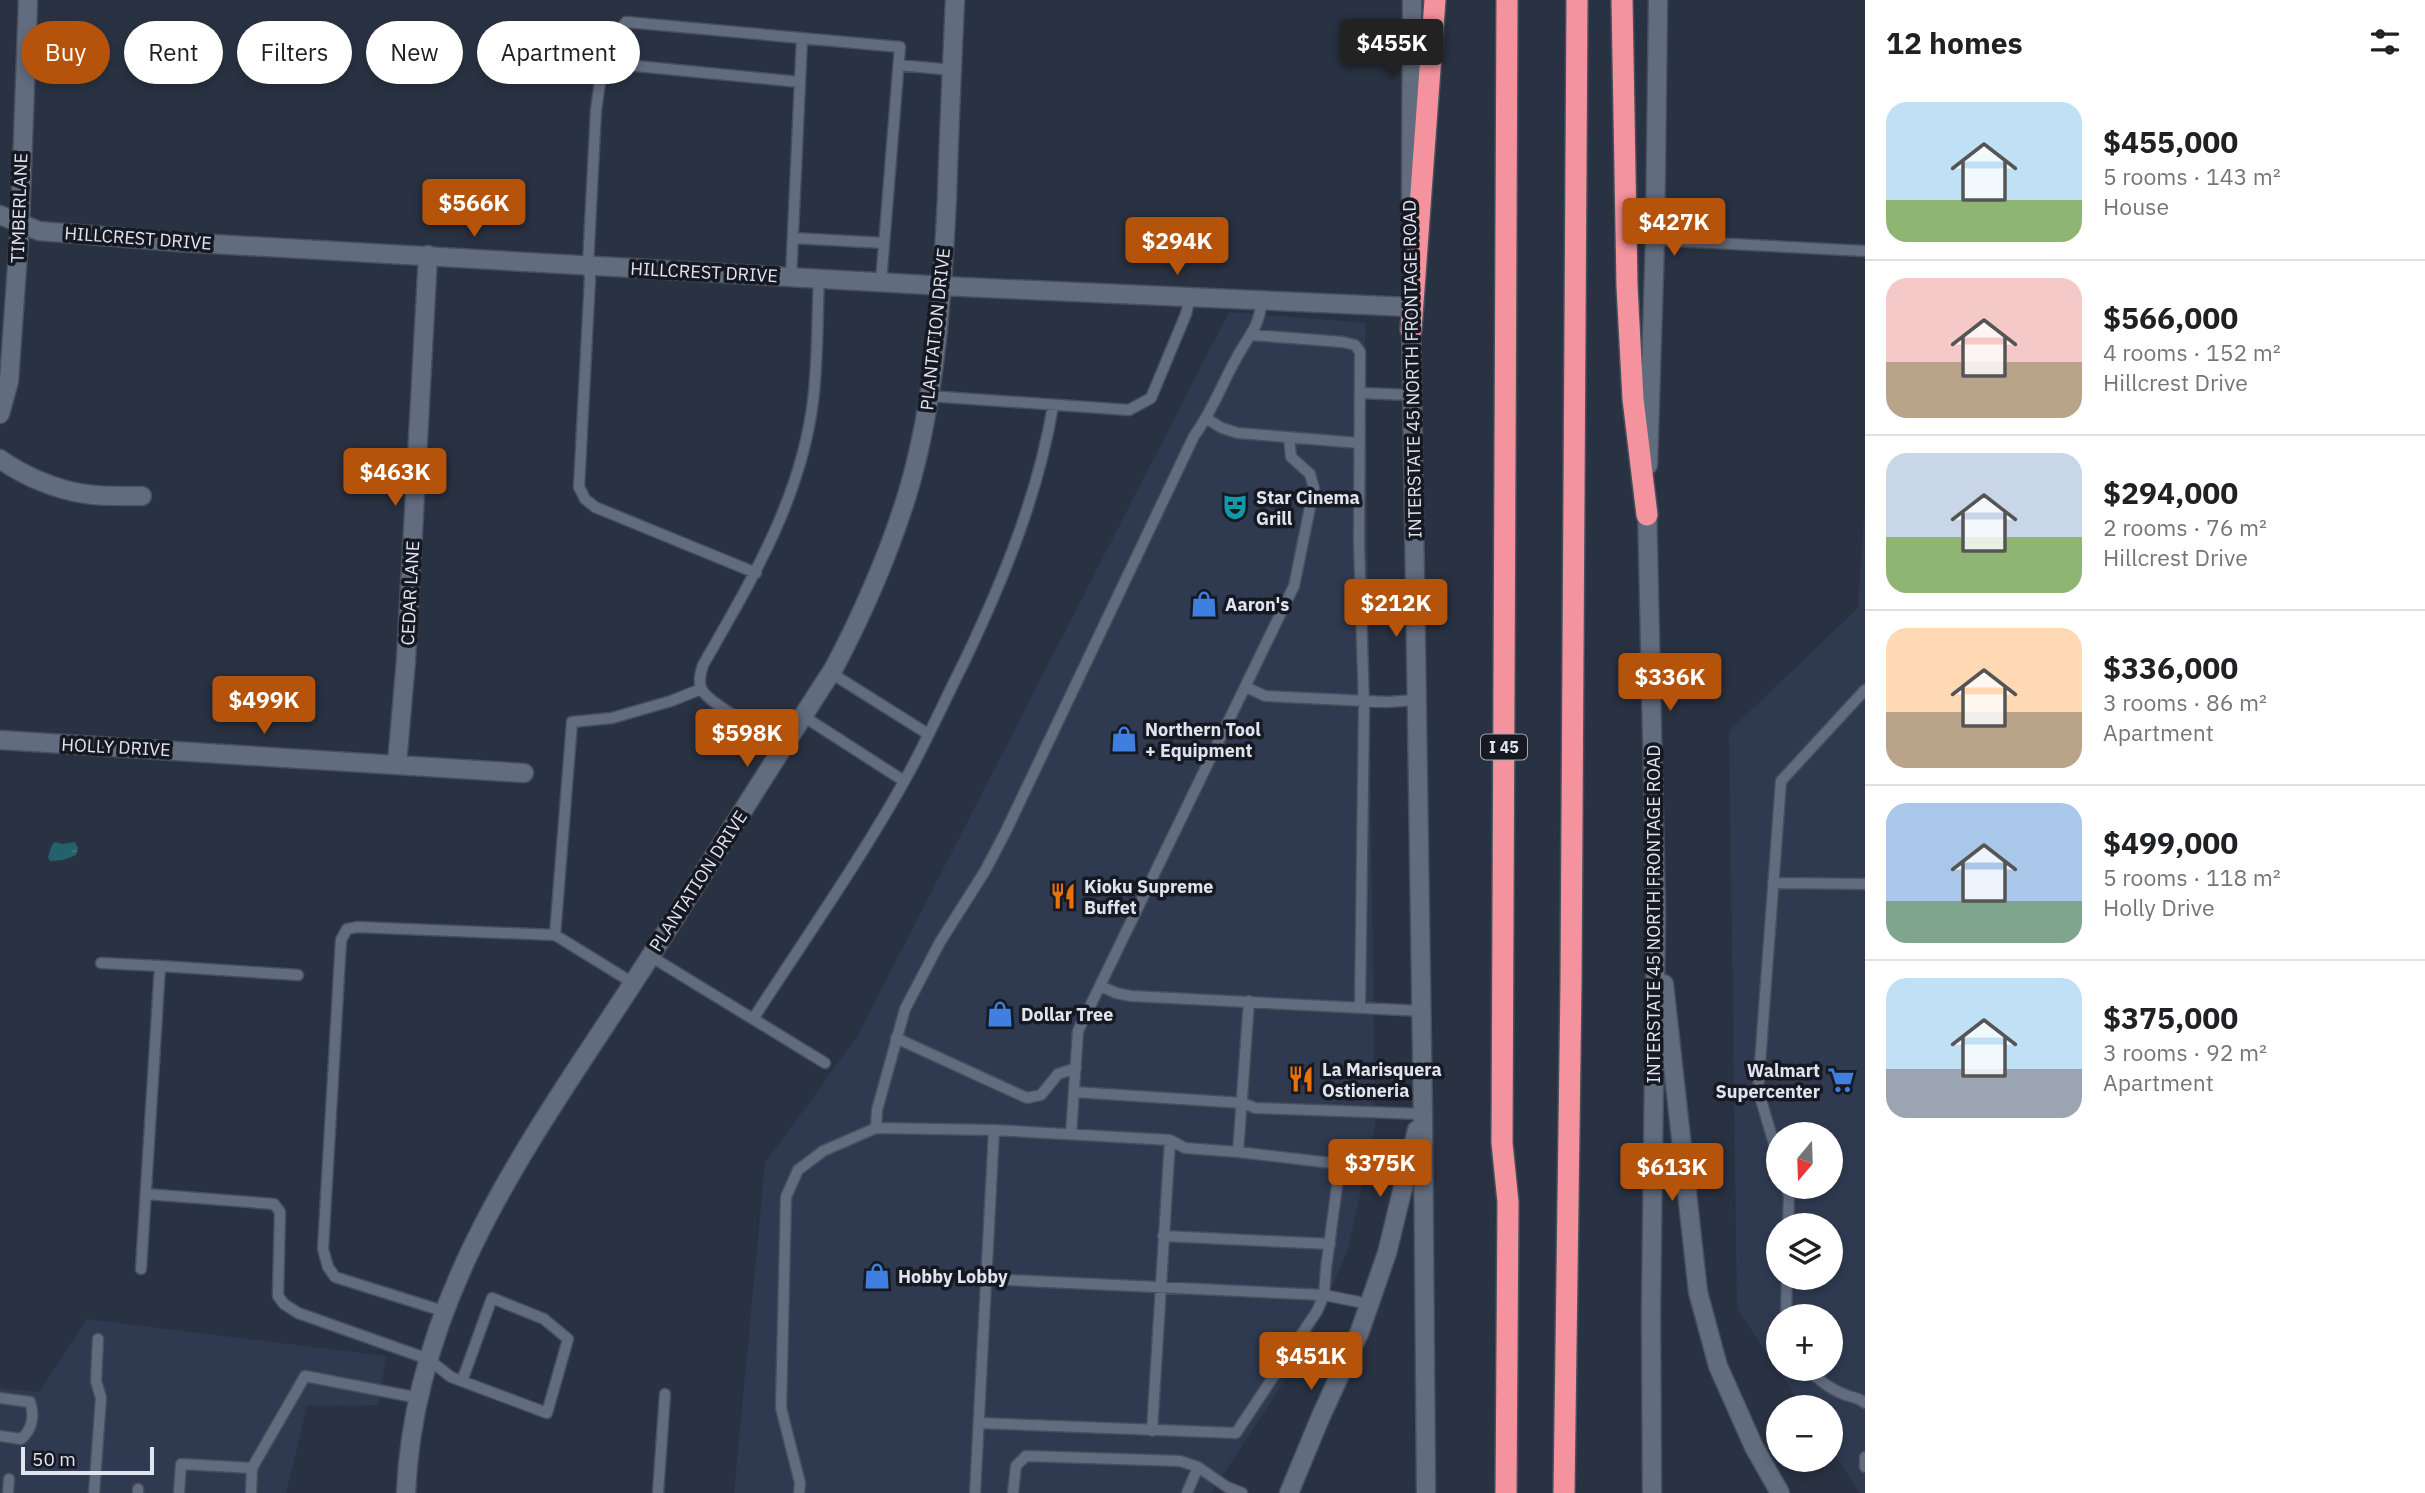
<!DOCTYPE html>
<meta charset="utf-8">
<style>
:root{--surface:#fff;--page:#f2f2f2;--text:#202124;--muted:#757577;--line:#e0e0e0;--accent:#b45309}
body{margin:0;font-family:"IBM Plex Sans",sans-serif;background:var(--page);color:var(--text);height:100vh;display:flex;flex-direction:column;font-size:26px;white-space:nowrap}
*{box-sizing:border-box;margin:0}
p{font-size:23px;color:var(--muted)}
.icon{flex:none;width:38px;height:38px;fill:none;stroke:currentColor;stroke-width:2;stroke-linecap:round;stroke-linejoin:round}
.map{position:relative;flex:1;overflow:hidden}
.panel{display:flex;flex-direction:column;background:var(--surface);width:560px}
.panel>*{flex:none}
.banner{position:absolute;left:21px;top:21px;width:665px;height:63px;display:flex;gap:14px}
.needle{width:46px;rotate:199deg}
.fabs{position:absolute;left:1766px;top:1122px;display:grid;gap:14px}
.fabs a{display:grid;place-items:center;width:77px;height:77px;border-radius:50%;background:var(--surface);box-shadow:0 4px 10px #0003;font-size:35px}
.scale{position:absolute;left:21px;bottom:18px;width:133px;box-sizing:border-box;padding-left:7px;border:4px solid #dfe5f0;border-top:0;font-size:19px;line-height:24px;white-space:nowrap;color:#dfe5f0;-webkit-text-stroke:5px #161921;paint-order:stroke}
.price{position:absolute;translate:-50% -60px;padding:0 16px;border-radius:7px;background:var(--accent);color:#fff;font-size:23px;line-height:46px;filter:drop-shadow(0 2px 4px #0008)}
.price::after{content:'';position:absolute;left:50%;top:42px;width:21px;height:16px;margin-left:-10px;background:inherit;clip-path:polygon(0 0,100% 0,50% 100%)}
.price.selected{background:#222;color:#fff}
ul{padding:0;list-style:none}
li{display:flex;align-items:center;gap:21px;height:175px;padding:0 21px}
li+li{border-top:2px solid var(--line)}
li span{display:grid;place-items:center;flex:none;width:196px;height:140px;border-radius:21px;color:#555}
li>.icon{margin-inline-start:auto}
span .icon{width:84px;height:84px;fill:#fffc;stroke-width:1}
li b{font-size:30px}
h2{display:flex;justify-content:space-between;align-items:center;height:84px;padding:0 21px;font-size:30px}
.pill{padding:0 24px;border-radius:32px;background:var(--surface);box-shadow:0 4px 10px #0003;font-size:24px;line-height:63px}
.pill.selected{background:var(--accent);color:#fff}
main{display:flex;flex:1;min-height:0}
.map>svg:first-child{display:block}
.built{fill:#2f3a51;fill-rule:evenodd}
.water{fill:url(#water-ripples)}
.lines{fill:none;stroke-linecap:round;stroke-linejoin:round}
.lane-casing{stroke:#474e5c;stroke-width:13}
.street-casing{stroke:#474e5c;stroke-width:21}
.secondary-casing{stroke:#474e5c;stroke-width:21}
.highway-casing{stroke:#474e5c;stroke-width:24}
.lane{stroke:#626c7f;stroke-width:10}
.street{stroke:#626c7f;stroke-width:18}
.secondary{stroke:#626c7f;stroke-width:18}
.highway{stroke:#f4929d;stroke-width:21}
.labels{text-anchor:middle;dominant-baseline:central;stroke-width:7;stroke-linejoin:round;paint-order:stroke}
.shield{fill:#161921;stroke:#a3a8b2;stroke-width:2}
.shield-label{font-size:16px;font-weight:bold;fill:#dfe5f0}
.street-label{font-size:18px;fill:#dfe5f0;stroke:#161921}
.poi-label{font-size:18px;font-weight:bold;fill:#dfe5f0;stroke:#161921;text-anchor:start}
</style>
<main>
<div class="map">
<svg width="1865" height="1493" viewBox="0 0 1865 1493">
<defs>
<pattern id="water-ripples" width="26" height="14" patternUnits="userSpaceOnUse" patternTransform="scale(1.75)"><rect width="26" height="14" fill="#24626b"/><path d="M2 4q2-2 4 0t4 0M15 11q2-2 4 0t4 0" fill="none" stroke="#437880"/></pattern>
</defs>
<rect width="100%" height="100%" fill="#293242"/>
<!-- built -->
<path class="built" d="M1229 312 1365 323 1375 1127 1348 1249 1306 1348 1211 1493H734L765 1163 857 1037Z
M1865 501V1493H1860L1831 1449 1830 1407H1803L1737 1309 1729 731 1858 608ZM1778 1134H1830V1186H1778ZM1778 1225H1830V1278H1778ZM1778 1316H1830V1368H1778Z
M87 1319 386 1356 378 1405 307 1406 286 1493H0V1388L39 1392Z"/>
<!-- water -->
<path class="water" d="M55 842 62 844 75 842 78 848 76 855 63 860 50 861 48 857 52 845Z"/>
<g class="lines">
<!-- lane casing -->
<g class="lane-casing">
<path id="lane" d="M899 65 952 70
M602 68 615 37 626 22 900 47 881 282
M793 238 884 243
M1655 240 1865 251
M791 277 802 38
M1252 335 1343 342 1355 345 1360 352 1359 543 1364 709 1360 1007
M1360 393 1412 395
M929 396 1129 410 1151 398 1186 314 1190 297
M1207 419 1222 428 1238 433 1359 443
M756 573 595 507 585 499 579 487 590 278 588 265 596 110 602 68 626 65 800 82
M831 673 928 734
M1246 687 1265 696 1387 702 1416 700
M803 716 904 781
M785 745C768 735 707 704 701 688 698 680 701 672 703 665 751 581 801 499 813 401 818 361 817 319 819 279
M1773 883 1865 884
M555 935 572 722 612 718 671 701 701 689
M650 956 825 1063
M101 963 160 966
M1101 986 1116 993 1131 996 1422 1011
M753 1019C806 937 864 855 911 769 930 733 947 696 965 660 1004 578 1038 495 1053 406
M896 1038 1027 1098 1041 1095 1058 1074 1076 1068
M1074 1092 1243 1103 1255 1108 1423 1114
M876 1128 877 1110 905 1009 940 942 985 871 1006 831 1194 436C1214 409 1224 378 1241 350 1254 329 1258 326 1262 301
M1071 1134 1078 1031 1294 586 1314 488 1310 474 1291 457 1289 438
M1238 1152 1249 1001
M1778 1157 1758 1090 1781 781 1865 690
M1786 1186 1789 1196 1788 1225
M146 1194 274 1204 280 1212 278 1296 284 1304 298 1313 428 1359 451 1377 547 1413 568 1339 544 1319 492 1298 462 1381
M1163 1236 1330 1244
M141 1269 160 966 298 975
M987 1279 1324 1295 1369 1304
M443 1311 335 1277 328 1267 323 1249 341 940 347 929 357 927 555 935 633 983
M1786 1316 1787 1278
M1808 1368C1817 1380 1835 1392 1849 1396 1856 1398 1859 1398 1865 1403
M0 1398 30 1402C35 1416 32 1430 21 1439L0 1436
M1152 1431 1170 1140
M1865 1457V1467
M8 1493 9 1479
M94 1493 101 1398 96 1381 98 1339
M138 1493V1489
M179 1493 181 1464 252 1468
M251 1493 252 1468 305 1376 419 1398
M658 1493 665 1394
M799 1493 800 1483 781 1408 786 1197 798 1170 823 1151 876 1128 994 1130
M975 1493 994 1130 1170 1140 1185 1148 1238 1152 1340 1164 1326 1268 1324 1295 1317 1311 1236 1433 979 1423
M1013 1493 1016 1466 1026 1456 1180 1461 1198 1467
M1187 1493 1198 1467 1227 1487 1242 1493"/>
</g>
<!-- street casing -->
<g class="street-casing">
<path id="street" d="M0 414 9 381 20 224 28 0
M0 459C24 476 56 490 86 494 104 497 124 496 142 496
M0 740 524 773
M397 763 406 660 428 255"/>
</g>
<!-- secondary casing -->
<g class="secondary-casing">
<path id="secondary" d="M0 215 39 231 178 242 963 287 1410 307
M1411 216 1412 0
M1411 317 1423 1119 1426 1493
M1648 465 1655 240 1658 0
M1647 504 1656 913 1651 1313 1652 1493
M1664 984 1698 1292 1718 1366 1754 1447 1780 1493
M406 1493C414 1292 536 1133 641 971 706 870 769 768 834 668 864 611 889 554 908 492 936 396 942 296 947 197 949 131 952 66 955 0
M1289 1493 1321 1416 1360 1331 1387 1253 1417 1130"/>
</g>
<!-- highway casing -->
<g class="highway-casing">
<path id="highway" d="M1622 0 1627 286 1633 399 1647 515
M1411 330 1435 0
M1506 1493 1508 1202 1502 1143 1507 0
M1564 1493 1571 983 1577 0"/>
</g>
<!-- lane -->
<use href="#lane" class="lane"/>
<!-- street -->
<use href="#street" class="street"/>
<!-- secondary -->
<use href="#secondary" class="secondary"/>
<!-- highway -->
<use href="#highway" class="highway"/>
</g>
<!-- icons -->
<defs>
<g id="theatre-bare" transform="scale(2.1)"><path d="M-5-5.5Q0-4 5-5.5V0Q5 5 0 6Q-5 5-5 0ZM-3.3-2.5H-1v1.5H-3.3ZM1-2.5H3.3v1.5H1ZM-2.8 1Q0 5.5 2.8 1Z" fill="#0f9aa8" stroke="#161921" stroke-width="2.5" paint-order="stroke"/></g>
<g id="shop-bare" transform="scale(2.1)"><path d="M-5-2.5h2.3a2.7 3.5 0 0 1 5.4 0H5L5.5 6h-11ZM-1.5-2.5h3a1.5 2.3 0 0 0-3 0Z" fill="#3f7fe0" stroke="#161921" stroke-width="2.5" paint-order="stroke"/></g>
<g id="restaurant-bare" transform="scale(2.1)"><path d="M-5-6h1v4h1v-4h1v4h1v-4h1v5L-1.5 .5V6h-2V.5L-5-1ZM5-6V6H3V1.5H1.5Q1.5-4 5-6Z" fill="#e8710a" stroke="#161921" stroke-width="2.5" paint-order="stroke"/></g>
<g id="supermarket-bare" transform="scale(2.1)"><path d="M-6-5.5h2.5l.6 2H6L4.5 2H-2.5L-4.4-4H-6ZM-1.5 3.2a1.3 1.3 0 1 0 .1 0ZM3 3.2a1.3 1.3 0 1 0 .1 0Z" fill="#3f7fe0" stroke="#161921" stroke-width="2.5" paint-order="stroke"/></g>
</defs>
<g fill-rule="evenodd">
<use href="#theatre-bare" x="1235" y="507"/>
<use href="#shop-bare" x="1204" y="604"/>
<use href="#shop-bare" x="1124" y="739"/>
<use href="#restaurant-bare" x="1063" y="896"/>
<use href="#shop-bare" x="1000" y="1014"/>
<use href="#restaurant-bare" x="1301" y="1079"/>
<use href="#supermarket-bare" x="1841" y="1080"/>
<use href="#shop-bare" x="877" y="1276"/>
</g>
<g class="labels">
<!-- shield labels -->
<rect class="shield" x="1481" y="734.5" width="46" height="25" rx="5"/>
<g class="shield-label">
<text x="1504" y="747">I 45</text>
</g>
<!-- street labels -->
<g class="street-label">
<text transform="translate(19 208) rotate(-88)">TIMBERLANE</text>
<text transform="translate(138 238) rotate(4)">HILLCREST DRIVE</text>
<text transform="translate(704 272) rotate(3)">HILLCREST DRIVE</text>
<text transform="translate(935 329) rotate(-84)">PLANTATION DRIVE</text>
<text transform="translate(1412 369) rotate(-91)">INTERSTATE 45 NORTH FRONTAGE ROAD</text>
<text transform="translate(410 593) rotate(-87)">CEDAR LANE</text>
<text transform="translate(116 747) rotate(3)">HOLLY DRIVE</text>
<text transform="translate(698 881) rotate(-57)">PLANTATION DRIVE</text>
<text transform="translate(1653 914) rotate(-90)">INTERSTATE 45 NORTH FRONTAGE ROAD</text>
</g>
<!-- poi labels -->
<g class="poi-label">
<text x="1256" y="497">Star Cinema<tspan x="1256" dy="21">Grill</tspan></text>
<text x="1225" y="604">Aaron's</text>
<text x="1145" y="729">Northern Tool<tspan x="1145" dy="21">+ Equipment</tspan></text>
<text x="1084" y="886">Kioku Supreme<tspan x="1084" dy="21">Buffet</tspan></text>
<text x="1021" y="1014">Dollar Tree</text>
<text x="1322" y="1069">La Marisquera<tspan x="1322" dy="21">Ostioneria</tspan></text>
<text x="1820" y="1070" text-anchor="end">Walmart<tspan x="1820" dy="21">Supercenter</tspan></text>
<text x="898" y="1276">Hobby Lobby</text>
</g>
</g>
</svg>
<div class="fabs">
<a><svg class="needle" viewBox="-14 -14 28 28"><path d="M0-13l5 13h-10z" fill="#e53935"/><path d="M0 13l5-13h-10z" fill="#757577"/></svg></a>
<a><svg class="icon" aria-label="layers" viewBox="0 0 24 24"><path d="M12 4l9 5-9 5-9-5zM3 14l9 5 9-5"/></svg></a>
<a>+</a>
<a>−</a>
</div>
<div class="scale">50 m</div>
<b class="price selected" style="left:1392px;top:79px">$455K</b>
<b class="price" style="left:474px;top:239px">$566K</b>
<b class="price" style="left:1674px;top:258px">$427K</b>
<b class="price" style="left:1177px;top:277px">$294K</b>
<b class="price" style="left:395px;top:508px">$463K</b>
<b class="price" style="left:1396px;top:639px">$212K</b>
<b class="price" style="left:1670px;top:713px">$336K</b>
<b class="price" style="left:264px;top:736px">$499K</b>
<b class="price" style="left:747px;top:769px">$598K</b>
<b class="price" style="left:1380px;top:1199px">$375K</b>
<b class="price" style="left:1672px;top:1203px">$613K</b>
<b class="price" style="left:1311px;top:1392px">$451K</b>
<div class="banner">
<a class="pill selected">Buy</a>
<a class="pill">Rent</a>
<a class="pill">Filters</a>
<a class="pill">New</a>
<a class="pill">Apartment</a>
</div>
</div>
<section class="panel">
<h2>12 homes<svg class="icon" aria-label="filters" viewBox="0 0 24 24"><path d="M4 7h16M4 17h16"/><circle cx="9" cy="7" r="2"/><circle cx="15" cy="17" r="2"/></svg></h2>
<ul>
<li><span style="background:linear-gradient(#bfe0f5 70%,#8fb573 0)"><svg class="icon" aria-label="home" viewBox="0 0 24 24"><path d="M3 11l9-7 9 7M6 9v11h12V9"/></svg></span><div><b>$455,000</b><p>5 rooms · 143 m²</p><p>House</p></div></li>
<li><span style="background:linear-gradient(#f6c9c9 60%,#b9a48a 0)"><svg class="icon" aria-label="home" viewBox="0 0 24 24"><path d="M3 11l9-7 9 7M6 9v11h12V9"/></svg></span><div><b>$566,000</b><p>4 rooms · 152 m²</p><p>Hillcrest Drive</p></div></li>
<li><span style="background:linear-gradient(#c9d6e8 60%,#8fb573 0)"><svg class="icon" aria-label="home" viewBox="0 0 24 24"><path d="M3 11l9-7 9 7M6 9v11h12V9"/></svg></span><div><b>$294,000</b><p>2 rooms · 76 m²</p><p>Hillcrest Drive</p></div></li>
<li><span style="background:linear-gradient(#ffd9b3 60%,#b9a48a 0)"><svg class="icon" aria-label="home" viewBox="0 0 24 24"><path d="M3 11l9-7 9 7M6 9v11h12V9"/></svg></span><div><b>$336,000</b><p>3 rooms · 86 m²</p><p>Apartment</p></div></li>
<li><span style="background:linear-gradient(#a9c7e8 70%,#7fa58c 0)"><svg class="icon" aria-label="home" viewBox="0 0 24 24"><path d="M3 11l9-7 9 7M6 9v11h12V9"/></svg></span><div><b>$499,000</b><p>5 rooms · 118 m²</p><p>Holly Drive</p></div></li>
<li><span style="background:linear-gradient(#bfe0f5 65%,#9aa5b1 0)"><svg class="icon" aria-label="home" viewBox="0 0 24 24"><path d="M3 11l9-7 9 7M6 9v11h12V9"/></svg></span><div><b>$375,000</b><p>3 rooms · 92 m²</p><p>Apartment</p></div></li>
</ul>
</section>
</main>
